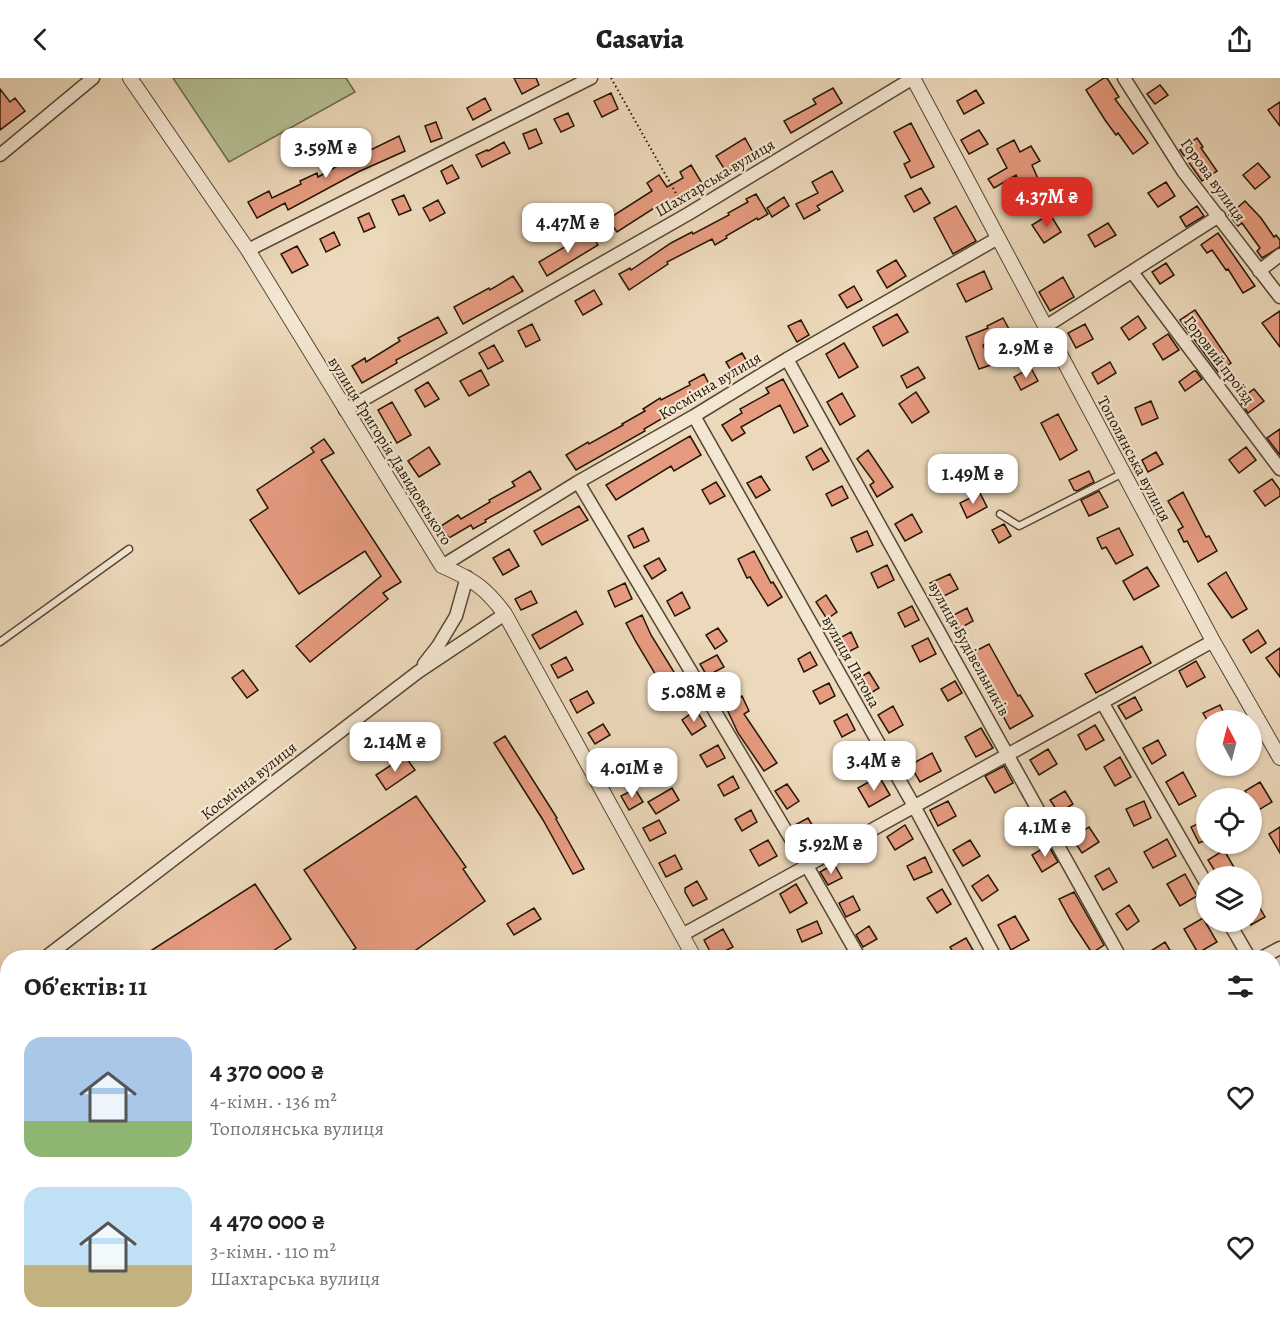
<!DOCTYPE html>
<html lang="uk">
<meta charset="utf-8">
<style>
:root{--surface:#fff;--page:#f6f6f6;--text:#222;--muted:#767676;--accent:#d93025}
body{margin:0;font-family:Alegreya,serif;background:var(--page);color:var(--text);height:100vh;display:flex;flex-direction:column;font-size:22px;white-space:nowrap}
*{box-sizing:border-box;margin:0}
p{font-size:20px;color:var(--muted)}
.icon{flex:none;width:33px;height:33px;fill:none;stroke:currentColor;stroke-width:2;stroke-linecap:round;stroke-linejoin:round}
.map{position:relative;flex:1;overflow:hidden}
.sheet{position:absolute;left:0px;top:872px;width:1281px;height:386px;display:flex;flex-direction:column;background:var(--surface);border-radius:24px 24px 0 0;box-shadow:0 2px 4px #0004}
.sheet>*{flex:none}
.needle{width:39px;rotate:353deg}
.controls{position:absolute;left:1196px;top:632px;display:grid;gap:12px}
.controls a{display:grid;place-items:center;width:66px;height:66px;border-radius:50%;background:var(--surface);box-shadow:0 2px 4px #0004;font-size:30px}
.price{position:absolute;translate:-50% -51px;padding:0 14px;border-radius:12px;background:#fff;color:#222;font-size:20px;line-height:39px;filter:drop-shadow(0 2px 3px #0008)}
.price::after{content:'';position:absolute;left:50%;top:36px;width:18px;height:14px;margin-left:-9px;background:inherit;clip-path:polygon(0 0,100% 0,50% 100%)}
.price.on{background:var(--accent);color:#fff}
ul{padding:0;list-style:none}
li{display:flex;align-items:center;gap:18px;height:150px;padding:0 24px}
li span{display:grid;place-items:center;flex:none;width:168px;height:120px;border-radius:18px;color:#555}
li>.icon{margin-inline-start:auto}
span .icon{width:72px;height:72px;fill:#fffc;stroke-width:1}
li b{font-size:26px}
h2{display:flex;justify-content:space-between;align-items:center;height:72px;padding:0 24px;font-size:26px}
header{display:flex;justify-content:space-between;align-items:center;height:78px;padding:0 24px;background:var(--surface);font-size:27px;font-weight:800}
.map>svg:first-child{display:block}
.green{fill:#b5bf92;stroke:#6c6a4b;stroke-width:1.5}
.building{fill:#e69a7f;stroke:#231604;stroke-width:1.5}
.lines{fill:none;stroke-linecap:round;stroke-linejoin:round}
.service-casing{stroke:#554632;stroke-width:9}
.minor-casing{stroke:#554632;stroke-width:15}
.tertiary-casing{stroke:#554632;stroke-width:16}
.path{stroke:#231604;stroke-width:2;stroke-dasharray:1.5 3;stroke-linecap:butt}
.service{stroke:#f3e6d2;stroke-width:6}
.minor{stroke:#f3e6d2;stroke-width:12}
.tertiary{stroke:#f3e6d2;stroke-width:14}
.labels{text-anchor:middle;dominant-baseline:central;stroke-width:4.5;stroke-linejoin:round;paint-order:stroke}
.street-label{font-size:16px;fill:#231604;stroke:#f3e6d2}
</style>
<header><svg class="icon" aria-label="back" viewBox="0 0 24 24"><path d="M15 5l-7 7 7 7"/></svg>Casavia<svg class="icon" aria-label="share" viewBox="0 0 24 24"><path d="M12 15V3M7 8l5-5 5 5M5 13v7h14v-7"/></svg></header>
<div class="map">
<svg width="1280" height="1256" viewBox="0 0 1280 1256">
<rect width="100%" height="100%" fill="#ecd8ba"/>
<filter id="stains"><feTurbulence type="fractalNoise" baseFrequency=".00333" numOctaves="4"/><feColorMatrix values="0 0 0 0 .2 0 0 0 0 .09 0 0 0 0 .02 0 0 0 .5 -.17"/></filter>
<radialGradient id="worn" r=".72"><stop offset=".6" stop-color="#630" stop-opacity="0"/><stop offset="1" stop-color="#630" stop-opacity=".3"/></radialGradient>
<!-- green -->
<path class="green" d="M173 0H346L355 14 229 84Z
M610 1250H662L659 1256H600Z
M721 1250H873L877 1256H725Z"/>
<!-- building -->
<path class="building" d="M514 0H536L539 7 522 16Z
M1104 0H1107L1119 19 1115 21 1148 65 1133 76 1118 55 1116 57 1105 42 1086 12Z
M1160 7 1168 17 1155 26 1147 16Z
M833 10 842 25 791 55 784 43 816 26 813 21Z
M0 11 10 24 15 20 25 33 0 52Z
M976 12 984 25 964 36 957 23Z
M611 15 618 31 602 39 594 23Z
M485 20 491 32 473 42 467 30Z
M1280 24V48L1268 32Z
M568 35 574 48 561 54 554 41Z
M436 44 442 60 431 64 425 48Z
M911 45 934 89 911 100 904 86 910 83 894 54Z
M536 51 542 65 529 71 523 56Z
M979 52 988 66 969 76 961 62Z
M399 58 405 73 358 94 288 132 285 125 257 140 248 124 269 113 272 120 301 106 300 103 317 95 318 99 346 83V84Z
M745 60 755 78 727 95 716 78Z
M1197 60 1203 69 1201 70 1217 93 1202 103 1180 72Z
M1014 62 1020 74 1031 68 1040 83 1032 87 1042 110 1025 118 1016 97 994 110 988 101 1007 90 997 71Z
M504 64 510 75 482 89 476 77 487 72 488 73Z
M1258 85 1270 99 1255 111 1243 97Z
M452 87 459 100 447 106 441 93Z
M691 87 703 107 669 129 665 123 617 154 608 141 652 113 647 105 659 97 667 109 683 100 680 94Z
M832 93 843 113 817 128 820 132 804 141 796 126 818 115 812 104Z
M1166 104 1175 118 1158 129 1148 115Z
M921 110 930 125 914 134 905 118Z
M756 116 768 136 758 142 757 140 726 158 727 160 715 167 712 161 667 184 668 186 629 212 619 196 630 190 631 192 671 165 692 154 693 156 729 137 728 135 748 124 746 121Z
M404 117 411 132 399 137 392 122Z
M784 119 789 128 772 139 767 130Z
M438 122 445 135 430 143 423 130Z
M1245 123 1261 140 1274 159 1276 157 1280 162V169L1262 180 1257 173 1260 170 1242 145 1238 148 1229 137Z
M956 128 976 163 953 176 934 140Z
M1197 128 1204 138 1186 149 1180 139Z
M369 135 375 149 364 154 358 140Z
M1050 136 1061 154 1044 165 1032 147Z
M1108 145 1116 157 1095 169 1088 157Z
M334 154 340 167 326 174 320 161Z
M590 154 598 167 547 198 539 184Z
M1218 155 1255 208 1243 215 1228 191 1226 192 1212 172 1207 175 1201 167Z
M297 168 308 187 292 195 281 176Z
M896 182 906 198 887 210 877 193Z
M1166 185 1174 197 1160 206 1152 194Z
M984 193 992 211 966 224 957 206Z
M513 198 523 213 463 246 454 229 489 210 490 212Z
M1063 199 1074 219 1050 233 1039 214Z
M854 208 862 222 847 230 839 217Z
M594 212 602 226 583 237 575 223Z
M1195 232 1231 285 1218 294 1180 242Z
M1280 233V269L1262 245Z
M897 236 908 254 883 268 873 249Z
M1138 238 1146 250 1129 262 1121 250Z
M438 239 447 255 396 282 397 285 362 305 352 288 365 280 366 284 400 263 398 260Z
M1003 240 1010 253 983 267 991 287 979 291 966 259 988 250 987 248Z
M801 242 809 257 797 264 788 248Z
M532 246 540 262 526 269 518 253Z
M1085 246 1093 261 1076 270 1068 255Z
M1168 256 1179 272 1163 282 1153 266Z
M844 265 858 289 839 300 826 276Z
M494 267 503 283 488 291 479 275Z
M742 275 749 287 733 296 726 284Z
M1110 284 1116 295 1098 306 1092 295Z
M918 289 925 300 907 310 901 298Z
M1031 290 1038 303 1021 312 1014 299Z
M481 292 489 307 469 318 460 303Z
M1194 293H1196L1202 301 1185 313 1179 304Z
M704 296 711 310 686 323 687 326 644 351 645 353 576 392 566 377 588 364 589 366 623 347 622 346 645 333 643 331 660 320 661 322 690 307 689 304Z
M783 301 808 348 794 355 780 327 741 349 745 355 732 363 722 347 742 335 740 331 769 315 766 310Z
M428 304 439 321 425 329 415 312Z
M1254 311 1264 323 1248 335 1239 322Z
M916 314 929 334 912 345 899 326Z
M842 315 855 338 840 347 827 324Z
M1151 323 1158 340 1142 347 1135 330Z
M392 324 411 357 397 365 378 332Z
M1058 336 1077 372 1060 382 1041 345Z
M1280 351V377L1267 360Z
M690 358 701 377 674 393 671 388 616 422 606 407Z
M324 361 334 375 321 382 401 504 383 515 388 521 310 584 296 568 381 498 365 473 299 516 250 442 268 430 257 412 314 374 311 370Z
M429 369 440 386 419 399 408 383Z
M1246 369 1256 382 1239 395 1229 382Z
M821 370 829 383 813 392 806 379Z
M868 372 893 409 877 419 870 407 874 404 857 381Z
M1156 374 1163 386 1148 394 1142 382Z
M530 393 541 411 485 442 486 444 473 451 471 447 449 460 441 448 458 437 461 441 490 424 489 422 515 408 512 404Z
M1089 393 1094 404 1077 413 1074 412 1069 402Z
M761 398 770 412 756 420 747 405Z
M1272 401 1280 412V418L1265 428 1254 413Z
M716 404 725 418 710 426 702 412Z
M842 408 848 420 832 428 826 416Z
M1099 413 1108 429 1089 438 1081 422Z
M1183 414 1206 459 1209 458 1217 473 1198 484 1187 463 1184 464 1178 452 1183 449 1168 423Z
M980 415 987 429 967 440 960 425Z
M579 428 588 442 542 467 534 453Z
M912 436 922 454 905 463 895 446Z
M1004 446 1011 458 999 465 992 452Z
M643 450 649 463 634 470 628 458Z
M1119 450 1133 477 1116 486 1106 469 1102 471 1097 460Z
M867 453 873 467 857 474 851 460Z
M509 471 519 488 503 497 493 480Z
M754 473 771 505 773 504 782 519 768 528 750 499 747 500 738 481Z
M659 480 666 492 652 501 644 488Z
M887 487 894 502 878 510 871 495Z
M1147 489 1159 508 1134 522 1123 503Z
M1226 494 1247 531 1232 540 1208 506Z
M950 496 958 511 938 521 930 505Z
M625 505 632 521 615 529 608 513Z
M531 513 537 525 521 532 515 521Z
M682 514 690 530 675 538 667 523Z
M826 517 837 534 827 541 816 524Z
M912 528 919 542 905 549 898 535Z
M967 530 973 543 957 552 950 539Z
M576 533 583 546 540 571 532 557Z
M642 537 651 557 687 615 672 624 636 564 626 545Z
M718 550 727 563 715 571 706 557Z
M1258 552 1266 565 1251 575 1243 562Z
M851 554 858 569 844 576 836 562Z
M928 560 936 576 920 584 912 568Z
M989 566 1018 618 1020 617 1033 638 1010 651 970 576Z
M1142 568 1151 585 1096 615 1085 596Z
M1280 570V599L1266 580Z
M810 574 817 587 804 594 798 581Z
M717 577 724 589 707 598 700 586Z
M566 579 573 592 558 600 551 587Z
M1196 583 1205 599 1187 609 1179 593Z
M243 592 258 612 247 620 232 600Z
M869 594 879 610 866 618 856 602Z
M955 603 962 615 948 623 941 611Z
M829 605 835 618 820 626 813 613Z
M587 613 594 625 577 635 570 622Z
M742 618 749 633 744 636 777 685 764 693 738 655 725 627Z
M1135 619 1142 632 1126 641 1118 628Z
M1220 627 1227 642H1207L1203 635Z
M893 628 903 647 889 655 878 637Z
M696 632 706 648 692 657 682 642Z
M847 636 855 652 842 659 834 643Z
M603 646 610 657 595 666 588 655Z
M1095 647 1104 662 1086 672 1078 657Z
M981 650 993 670 976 679 965 659Z
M505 658 557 740 556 741 584 791 573 796 543 742 494 665Z
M1158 662 1166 677 1152 686 1143 670Z
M718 667 725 680 707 689 700 677Z
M863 670 868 684 855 690 849 676Z
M1048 671 1057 686 1039 697 1030 682Z
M932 675 941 693 920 704 910 687Z
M405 678 415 692 386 712 376 697Z
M618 678 626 689 611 699 603 688Z
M1120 679 1131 699 1115 708 1104 689Z
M1004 688 1013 705 995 715 985 698Z
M1183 694 1196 718 1179 727 1166 704Z
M733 698 739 710 724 718 718 707Z
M879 698 890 717 869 729 858 710Z
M1260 704 1272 724 1257 733 1251 720H1249L1245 713Z
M787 706 799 723 787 731 775 713Z
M672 710 679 722 656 736 648 724Z
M635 711 643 724 629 732 621 718Z
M1065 713 1073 726 1059 735 1050 722Z
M416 718 466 789 463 791 485 823 406 879H358L353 872 356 870 304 792Z
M948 723 956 738 938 748 930 732Z
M1144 723 1151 740 1134 748 1126 731Z
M751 732 757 744 742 753 735 741Z
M1026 732 1036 748 1020 758 1010 742Z
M808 740 821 762 806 770 793 748Z
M659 742 666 755 650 763 643 750Z
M1206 742V762L1199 765 1191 749Z
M905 747 913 761 895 772 887 759Z
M1089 749 1099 764 1082 775 1072 760Z
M1280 749V775L1269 756Z
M1167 761 1176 778 1153 790 1144 774Z
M768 762 777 778 759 788 750 772Z
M970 762 980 778 963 788 953 772Z
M1048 767 1058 784 1042 794 1032 777Z
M1224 772 1235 791 1224 798H1218L1208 782Z
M675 777 682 791 666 799 659 785Z
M925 779 932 794 914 802 907 788Z
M834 786 842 800 828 807 820 794Z
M1109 790 1117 804 1103 812 1095 798Z
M1185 796 1197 818 1180 828 1167 806Z
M988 797 998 812 982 823 972 808Z
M697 803 707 821 693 828 685 814V810Z
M255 806 291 861 264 879H141Z
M796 806 807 825 790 835 780 816Z
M942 811 951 826 937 835 927 820Z
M1074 814 1104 867 1092 875 1071 843 1059 821Z
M1251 814 1265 839 1251 847Z
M853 818 860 832 846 839 839 825Z
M1129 827 1139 843 1127 852 1116 836Z
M534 830 541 841 514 857 507 846Z
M1015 838 1029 862 1011 872 998 847Z
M1203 840 1217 864 1198 875 1184 851Z
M817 843 822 855 802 864 797 852Z
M869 848 877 861 863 869 856 857Z
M723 851 733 869 713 879 704 862Z
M966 860 973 872 962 879H956L950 869Z
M1165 864 1174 879H1141Z"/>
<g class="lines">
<!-- service casing -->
<g class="service-casing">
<path id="service" d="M1000 436 1019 448 1123 395
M0 564 129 471
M0 1202 8 1212
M889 1250 893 1256
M30 1256 31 1250
M670 1256 680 1250"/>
</g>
<!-- minor casing -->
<g class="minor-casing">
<path id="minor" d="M1124 0 1183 93 1280 219
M0 77 93 0
M248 172 591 0
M1259 193 1280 177
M1132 194 1280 391
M1045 249 1219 138
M787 281 1120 879
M345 332 688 136 913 0
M694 338 914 728 995 879
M578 404 807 788 859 879
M442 488 578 404 694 338 787 281 998 160
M424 586 438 568 456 538 467 499
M1102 624 1206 805
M1228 843 1249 879
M682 857 1213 563
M46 879 418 594 505 536
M1263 879 1280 870
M0 913 8 907"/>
</g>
<!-- tertiary casing -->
<g class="tertiary-casing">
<path id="tertiary" d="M130 0 248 172 442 488C472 501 485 509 505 536L694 879
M913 0 1213 563 1280 680
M910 1250 914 1256"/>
</g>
<!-- path -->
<path class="path" d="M611 0 682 126"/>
<!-- service -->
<use href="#service" class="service"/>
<!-- minor -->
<use href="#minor" class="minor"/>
<!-- tertiary -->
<use href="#tertiary" class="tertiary"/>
</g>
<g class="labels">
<!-- street labels -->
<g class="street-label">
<text transform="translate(715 100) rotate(-31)">Шахтарська вулиця</text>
<text transform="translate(1213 102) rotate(54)">Горова вулиця</text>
<text transform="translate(1219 282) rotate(53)">Горовий проїзд</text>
<text transform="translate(710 308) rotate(-31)">Космічна вулиця</text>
<text transform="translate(390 373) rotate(58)">вулиця Григорія Давидовського</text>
<text transform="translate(1134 381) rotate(62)">Тополянська вулиця</text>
<text transform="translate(969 571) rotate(61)">вулиця Будівельників</text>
<text transform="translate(851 584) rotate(61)">вулиця Патона</text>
<text transform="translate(249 703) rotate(-38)">Космічна вулиця</text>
</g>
</g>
<rect width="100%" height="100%" filter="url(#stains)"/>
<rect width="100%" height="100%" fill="url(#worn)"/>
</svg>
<div class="controls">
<a><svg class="needle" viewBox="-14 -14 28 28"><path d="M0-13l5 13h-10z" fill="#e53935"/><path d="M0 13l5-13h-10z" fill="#767676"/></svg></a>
<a><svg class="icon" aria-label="locate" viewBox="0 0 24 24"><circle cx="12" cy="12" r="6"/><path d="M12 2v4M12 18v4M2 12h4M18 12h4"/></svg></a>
<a><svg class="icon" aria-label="layers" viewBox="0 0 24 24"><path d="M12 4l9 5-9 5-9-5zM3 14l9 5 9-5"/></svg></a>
</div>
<b class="price" style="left:326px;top:101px">3.59M ₴</b>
<b class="price on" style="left:1047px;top:150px">4.37M ₴</b>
<b class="price" style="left:568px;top:176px">4.47M ₴</b>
<b class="price" style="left:1026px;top:301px">2.9M ₴</b>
<b class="price" style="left:973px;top:427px">1.49M ₴</b>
<b class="price" style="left:694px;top:645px">5.08M ₴</b>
<b class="price" style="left:395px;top:695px">2.14M ₴</b>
<b class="price" style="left:874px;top:714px">3.4M ₴</b>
<b class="price" style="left:632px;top:721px">4.01M ₴</b>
<b class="price" style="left:1045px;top:780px">4.1M ₴</b>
<b class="price" style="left:831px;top:797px">5.92M ₴</b>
<section class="sheet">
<h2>Об’єктів: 11<svg class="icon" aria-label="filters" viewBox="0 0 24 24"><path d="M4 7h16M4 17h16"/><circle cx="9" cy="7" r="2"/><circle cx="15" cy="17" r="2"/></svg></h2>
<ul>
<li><span style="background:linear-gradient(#a9c7e8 70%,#8fb573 0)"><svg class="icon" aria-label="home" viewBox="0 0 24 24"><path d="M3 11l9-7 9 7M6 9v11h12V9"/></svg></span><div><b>4 370 000 ₴</b><p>4-кімн. · 136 m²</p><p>Тополянська вулиця</p></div><svg class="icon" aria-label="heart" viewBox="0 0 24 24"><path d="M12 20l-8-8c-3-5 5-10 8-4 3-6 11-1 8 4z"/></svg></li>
<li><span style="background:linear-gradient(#bfe0f5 65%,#c2b280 0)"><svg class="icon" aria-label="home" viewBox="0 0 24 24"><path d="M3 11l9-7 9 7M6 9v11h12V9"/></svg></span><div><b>4 470 000 ₴</b><p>3-кімн. · 110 m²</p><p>Шахтарська вулиця</p></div><svg class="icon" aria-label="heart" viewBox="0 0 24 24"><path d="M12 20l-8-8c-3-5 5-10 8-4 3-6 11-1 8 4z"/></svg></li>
</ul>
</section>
</div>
